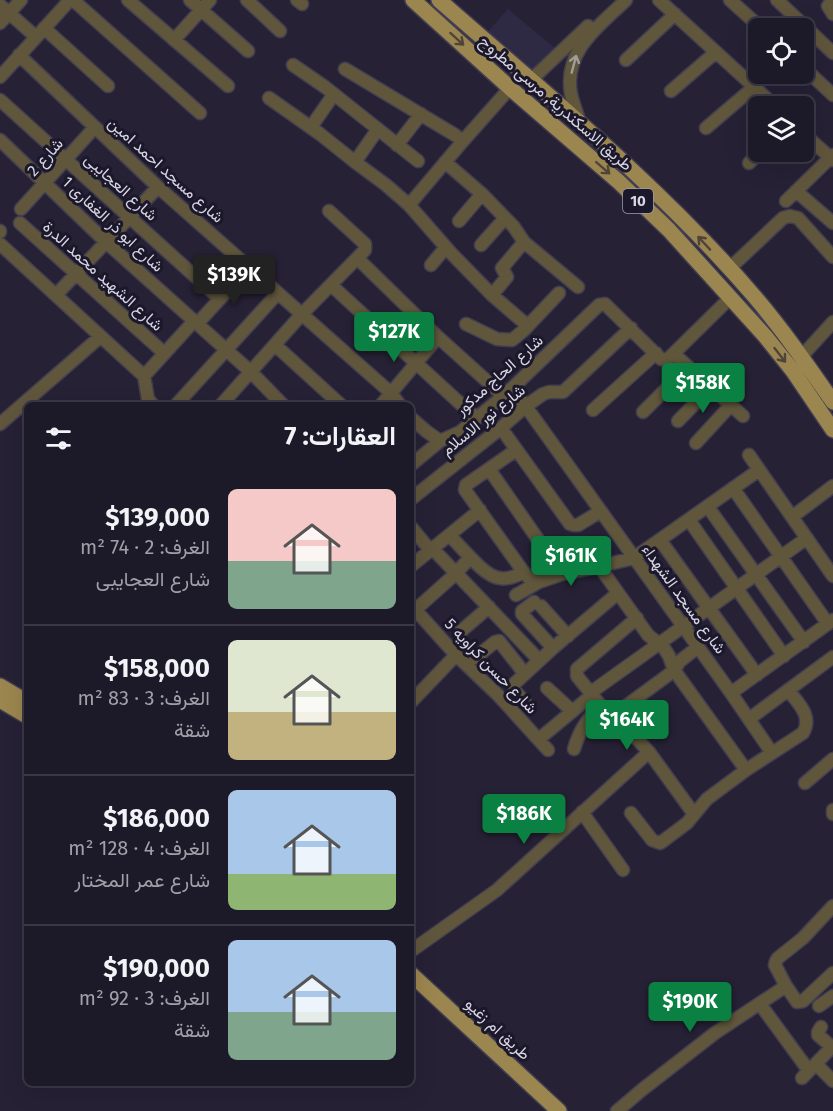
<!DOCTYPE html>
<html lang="ar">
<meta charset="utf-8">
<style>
:root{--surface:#1c1928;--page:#292634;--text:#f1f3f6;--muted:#a0a0a8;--line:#3a3845;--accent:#0b8043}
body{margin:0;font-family:"Fira Sans",Vazirmatn,sans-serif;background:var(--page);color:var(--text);direction:rtl;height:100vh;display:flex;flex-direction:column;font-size:22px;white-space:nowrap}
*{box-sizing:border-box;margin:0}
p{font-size:20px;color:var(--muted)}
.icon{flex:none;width:33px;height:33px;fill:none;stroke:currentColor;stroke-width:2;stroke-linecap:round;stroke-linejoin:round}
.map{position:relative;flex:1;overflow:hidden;direction:ltr}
.panel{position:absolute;left:24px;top:402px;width:390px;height:684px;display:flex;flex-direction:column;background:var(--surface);border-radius:9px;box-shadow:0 6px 24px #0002,0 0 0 2px var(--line);direction:rtl}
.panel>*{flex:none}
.controls{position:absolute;left:748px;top:18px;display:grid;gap:12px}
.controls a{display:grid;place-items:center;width:66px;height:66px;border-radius:9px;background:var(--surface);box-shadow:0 6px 24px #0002,0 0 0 2px var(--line);font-size:30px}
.price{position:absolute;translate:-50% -51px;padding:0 14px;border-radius:6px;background:var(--accent);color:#fff;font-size:20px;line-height:39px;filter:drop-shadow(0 2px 3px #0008)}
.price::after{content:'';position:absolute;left:50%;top:36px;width:18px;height:14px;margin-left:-9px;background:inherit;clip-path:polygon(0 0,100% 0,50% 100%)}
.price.active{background:#222;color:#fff}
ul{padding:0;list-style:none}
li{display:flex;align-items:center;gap:18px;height:150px;padding:0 18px}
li+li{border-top:2px solid var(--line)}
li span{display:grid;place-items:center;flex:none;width:168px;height:120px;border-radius:9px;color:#555}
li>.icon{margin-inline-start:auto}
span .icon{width:72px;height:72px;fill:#fffc;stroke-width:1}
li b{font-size:26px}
h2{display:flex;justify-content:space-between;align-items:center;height:72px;padding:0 18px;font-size:26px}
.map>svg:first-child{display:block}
.built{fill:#2f2a43}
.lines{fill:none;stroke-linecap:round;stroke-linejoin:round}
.minor-casing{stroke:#423e51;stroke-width:15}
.major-casing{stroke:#423e51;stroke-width:18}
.minor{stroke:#60563c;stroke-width:12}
.major{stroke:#9c864f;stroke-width:15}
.oneway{stroke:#4f4439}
.oneway2{stroke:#a29c98}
.labels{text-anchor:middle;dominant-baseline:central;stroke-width:6;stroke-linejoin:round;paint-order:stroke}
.shield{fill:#1c182b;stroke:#a09cac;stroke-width:1.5}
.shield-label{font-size:15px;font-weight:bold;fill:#d8d5e3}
.street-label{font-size:16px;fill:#d8d5e3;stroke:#1c182b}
</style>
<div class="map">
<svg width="833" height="1111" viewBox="0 0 833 1111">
<rect width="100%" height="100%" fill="#262135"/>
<!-- built -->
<path class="built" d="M508 9 556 49 530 73 486 34Z"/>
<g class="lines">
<!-- minor casing -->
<g class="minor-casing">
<path id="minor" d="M73 0 200 113
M128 0 228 86
M190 0 248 51
M247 0 280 31
M297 0 302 4
M659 0 775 106
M730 0 761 28
M777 0 833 53
M833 0 828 6 833 14
M0 5 36 37
M0 23 21 0
M44 28 108 86
M174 40 210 0
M19 55 158 187 391 393 400 405
M626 60 675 14
M293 65 325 87 418 161
M804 68 833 95
M345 69 455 135 463 141
M0 77 70 0
M531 80 588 26
M671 91 716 52
M269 98 320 134 355 162 386 185 409 205 451 253 492 295 528 326
M0 100 220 299
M579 121C577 112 573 103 571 94 563 51 599 26 626 0
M311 127 334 94
M706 128 754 87
M804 134 833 160
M0 140 106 242 251 372 283 405
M397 145 421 114
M355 162 378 129
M445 162 482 194 514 227 524 242 578 287
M749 163 760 152
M796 191 833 223
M786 201 833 155
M409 205 463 141 510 88
M21 209 95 127
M459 221 482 194
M20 223 164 353
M0 232V231
M0 244 144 376
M481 245 505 218
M357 258 438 337 489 383 498 391 513 395 522 401 731 693 772 753
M431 265 446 247
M729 269 783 218 790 216 798 218 833 257
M331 285 476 418
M56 295 158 187
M492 295 507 277 502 268 524 242
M197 324 249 267
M466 324 497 339 512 340 523 331 559 293
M275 345 341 405
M674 354 743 416
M801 357 833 322
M144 376 194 321
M144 376 148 399 153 405
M176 405 278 293
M221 405 302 314 365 250V244L329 211
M381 405 438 337
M593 410 656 353
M643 412 688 367
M411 418 426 431 440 441
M678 421 711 387
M0 424 100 337
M501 428 570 524 574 525H578L601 511
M696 443 731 405
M516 450 466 485 465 490 525 574 529 578 539 582 562 574 592 568 634 558 759 470
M749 455 833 576
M411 465 440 441 460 432 507 393 599 305 605 304 609 308 661 359 667 360 731 297
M489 469 562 574
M733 488 828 624
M411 499 501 428 526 406 543 394 549 392H563L631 328
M708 507 804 642
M792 517 833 486
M689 520 784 656
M411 527 430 550
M449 535C457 543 465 552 473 560 489 577 501 585 524 572
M660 540 757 675
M432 548 539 660
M411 566 480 510
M599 566 648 635 664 648 669 656 674 670 746 770
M516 595 539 582
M534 602 522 611V614L553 648
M411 605 456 655 498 695 548 750
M541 606 568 636
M415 610 452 577 470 558
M637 618 577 669V676L601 706 639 741 649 752 694 814
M460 632 489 607
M475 658 495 642 499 641 525 674
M547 688 572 711
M590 693 807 538
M731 693 833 620
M411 702 456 655
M525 702 514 690V684L553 648 618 593
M611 717 668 675 674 670 680 661 698 647
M749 719 833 657
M539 739 592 695
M574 749C579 731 587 718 601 706
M805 783 833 759
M833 810V814
M582 812 623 870
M631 813 652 840 660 843 663 841 687 823 707 799 746 770 803 733C813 716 798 703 788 690
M833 906 803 938 778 958 776 961 775 965 786 986 797 1002 803 1001 833 973
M411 951 497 890 649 752
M760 1004 809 1071
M819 1006 833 996
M821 1027 818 1032V1035L832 1047
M816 1064 833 1081
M802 1078 833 1046
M617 1111 643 1089 715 1033 786 986"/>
</g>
<!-- major casing -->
<g class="major-casing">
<path id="major" d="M413 0 510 88 619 182 669 230 765 336 793 371 833 430
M439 0C547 95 660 186 754 296 783 330 808 366 833 402
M0 686 27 702
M0 700 27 716
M411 974 559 1111"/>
</g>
<!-- minor -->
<use href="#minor" class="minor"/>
<!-- major -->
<use href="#major" class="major"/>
</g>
<!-- one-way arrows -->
<defs><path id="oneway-shaft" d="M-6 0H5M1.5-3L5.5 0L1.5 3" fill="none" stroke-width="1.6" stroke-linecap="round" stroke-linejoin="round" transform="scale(1.5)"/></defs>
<g class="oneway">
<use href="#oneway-shaft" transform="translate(457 39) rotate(42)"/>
<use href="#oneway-shaft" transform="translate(603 168) rotate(41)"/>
<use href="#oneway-shaft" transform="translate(704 243) rotate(-133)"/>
<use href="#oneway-shaft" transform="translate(780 355) rotate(52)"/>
</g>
<use class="oneway2" href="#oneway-shaft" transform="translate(574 64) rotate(-75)"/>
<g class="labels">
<!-- shield labels -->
<rect class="shield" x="623" y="189" width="30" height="24" rx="4.5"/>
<g class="shield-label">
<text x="638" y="201">10</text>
</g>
<!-- street labels -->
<g class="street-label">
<text transform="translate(556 103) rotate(41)">طريق الاسكندرية, مرسى مطروح</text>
<text transform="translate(45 157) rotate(-48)">شارع 2</text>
<text transform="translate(166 170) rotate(42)">شارع مسجد احمد امين</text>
<text transform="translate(121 187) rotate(42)">شارع العجايبى</text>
<text transform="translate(113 224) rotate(43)">شارع ابو ذر الغفارى 1</text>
<text transform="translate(103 276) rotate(42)">شارع الشهيد محمد الدرة</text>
<text transform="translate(499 375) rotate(-42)">شارع الحاج مدكور</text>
<text transform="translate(483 420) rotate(-39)">شارع نور الاسلام</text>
<text transform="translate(684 599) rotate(54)">شارع مسجد الشهداء</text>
<text transform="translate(491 666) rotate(46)">شارع حسن كراويه 5</text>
<text transform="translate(498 1029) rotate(43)">طريق ام زغيو</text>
</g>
</g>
</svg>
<div class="controls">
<a><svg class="icon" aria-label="locate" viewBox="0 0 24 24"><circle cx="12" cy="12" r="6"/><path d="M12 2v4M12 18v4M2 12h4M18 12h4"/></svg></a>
<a><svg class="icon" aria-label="layers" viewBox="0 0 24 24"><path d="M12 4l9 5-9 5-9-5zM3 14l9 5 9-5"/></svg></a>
</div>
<b class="price active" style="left:234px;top:306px">$139K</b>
<b class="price" style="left:394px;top:363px">$127K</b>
<b class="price" style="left:703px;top:414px">$158K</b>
<b class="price" style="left:571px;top:587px">$161K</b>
<b class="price" style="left:627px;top:751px">$164K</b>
<b class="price" style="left:524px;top:845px">$186K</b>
<b class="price" style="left:690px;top:1033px">$190K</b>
<section class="panel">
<h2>العقارات: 7<svg class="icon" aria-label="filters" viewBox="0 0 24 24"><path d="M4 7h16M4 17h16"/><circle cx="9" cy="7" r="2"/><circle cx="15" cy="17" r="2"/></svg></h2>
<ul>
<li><span style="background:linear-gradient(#f6c9c9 60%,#7fa58c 0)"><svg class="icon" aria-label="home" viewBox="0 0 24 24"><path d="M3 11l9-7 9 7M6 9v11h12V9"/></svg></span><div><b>$139,000</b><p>الغرف: 2 · 74 m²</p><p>شارع العجايبى</p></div></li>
<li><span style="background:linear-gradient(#dfe7d0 60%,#c2b280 0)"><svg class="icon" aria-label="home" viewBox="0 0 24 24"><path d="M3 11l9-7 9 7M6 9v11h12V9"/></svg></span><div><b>$158,000</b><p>الغرف: 3 · 83 m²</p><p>شقة</p></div></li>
<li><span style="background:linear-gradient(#a9c7e8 70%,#8fb573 0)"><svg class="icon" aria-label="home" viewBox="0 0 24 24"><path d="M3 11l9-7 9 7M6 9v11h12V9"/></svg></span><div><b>$186,000</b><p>الغرف: 4 · 128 m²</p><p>شارع عمر المختار</p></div></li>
<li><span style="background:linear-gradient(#a9c7e8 60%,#7fa58c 0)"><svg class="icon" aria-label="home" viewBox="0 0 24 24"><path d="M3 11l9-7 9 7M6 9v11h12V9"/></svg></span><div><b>$190,000</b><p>الغرف: 3 · 92 m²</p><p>شقة</p></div></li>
</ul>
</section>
</div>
